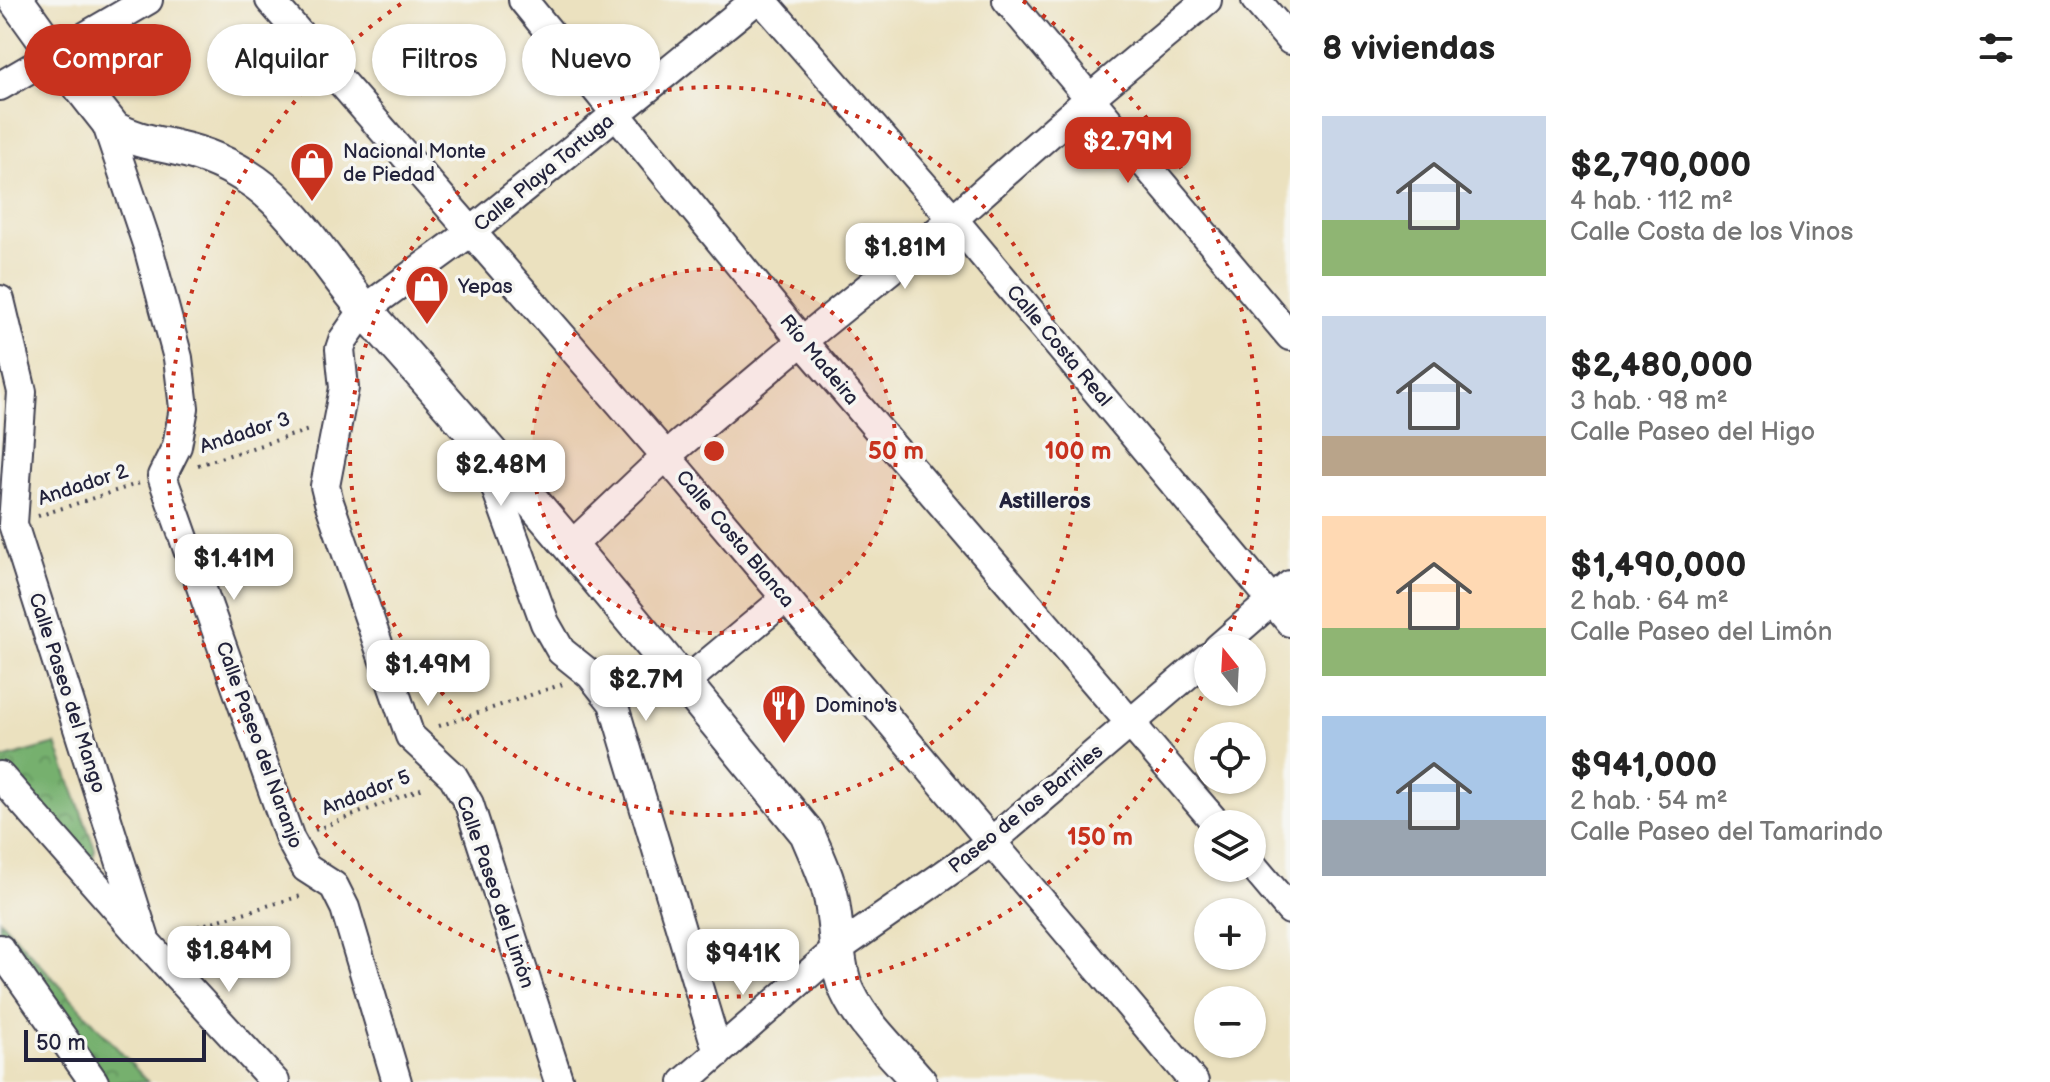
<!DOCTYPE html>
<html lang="es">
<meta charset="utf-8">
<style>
:root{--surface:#fff;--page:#f6f6f6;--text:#222;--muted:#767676;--accent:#c8321e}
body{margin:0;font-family:"Balsamiq Sans",sans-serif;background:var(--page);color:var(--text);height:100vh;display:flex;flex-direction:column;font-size:30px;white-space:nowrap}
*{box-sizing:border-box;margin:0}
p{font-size:26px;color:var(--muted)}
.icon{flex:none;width:44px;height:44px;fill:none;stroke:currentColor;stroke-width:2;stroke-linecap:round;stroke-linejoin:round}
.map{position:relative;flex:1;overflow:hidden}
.side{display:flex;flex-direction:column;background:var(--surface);width:760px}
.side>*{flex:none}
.guide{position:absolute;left:24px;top:24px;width:760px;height:72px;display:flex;gap:16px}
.needle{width:52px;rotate:342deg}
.tools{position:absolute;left:1194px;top:634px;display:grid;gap:16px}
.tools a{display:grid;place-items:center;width:72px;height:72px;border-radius:50%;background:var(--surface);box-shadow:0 2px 6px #0004;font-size:40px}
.scale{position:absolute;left:24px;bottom:20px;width:182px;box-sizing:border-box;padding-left:8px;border:4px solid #22223b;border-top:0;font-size:22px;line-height:28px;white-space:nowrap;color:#22223b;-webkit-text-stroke:6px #f6f6f2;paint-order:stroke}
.price{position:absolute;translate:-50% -68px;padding:0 18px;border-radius:16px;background:#fff;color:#222;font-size:26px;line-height:52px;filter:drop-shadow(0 2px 4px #0008)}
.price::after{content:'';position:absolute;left:50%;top:48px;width:24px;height:18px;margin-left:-12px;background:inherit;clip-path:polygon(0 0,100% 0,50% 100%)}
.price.on{background:var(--accent);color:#fff}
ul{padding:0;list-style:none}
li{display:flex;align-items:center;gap:24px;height:200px;padding:0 32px}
li span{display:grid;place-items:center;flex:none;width:224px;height:160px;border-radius:0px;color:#555}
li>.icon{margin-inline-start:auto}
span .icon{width:96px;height:96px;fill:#fffc;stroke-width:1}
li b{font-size:34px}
h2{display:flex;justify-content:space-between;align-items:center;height:96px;padding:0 32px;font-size:34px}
.tag{padding:0 28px;border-radius:36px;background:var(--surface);box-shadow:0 2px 6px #0004;font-size:28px;line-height:72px}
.tag.on{background:var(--accent);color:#fff}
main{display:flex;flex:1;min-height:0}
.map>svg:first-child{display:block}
.forest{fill:url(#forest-crowns);stroke:#4c6954;stroke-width:2}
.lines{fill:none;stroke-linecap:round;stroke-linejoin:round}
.minor-casing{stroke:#403f4f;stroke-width:32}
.major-casing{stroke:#403f4f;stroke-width:38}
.path{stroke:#403f4f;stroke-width:4;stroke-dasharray:2 6;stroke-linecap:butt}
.minor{stroke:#fff;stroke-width:28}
.major{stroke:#fff;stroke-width:34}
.ring{fill:none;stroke:#c8321e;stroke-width:4;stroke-dasharray:4 8}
.labels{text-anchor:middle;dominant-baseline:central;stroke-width:7;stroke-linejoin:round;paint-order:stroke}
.poi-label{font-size:20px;fill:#22223b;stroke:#f6f6f2;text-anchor:start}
.street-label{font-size:20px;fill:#22223b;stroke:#f6f6f2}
.neighbourhood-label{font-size:22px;font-weight:bold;fill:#22223b;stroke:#f6f6f2}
.centre{fill:#c8321e;stroke:#f6f6f2;stroke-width:4}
.ring-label{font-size:24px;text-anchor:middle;font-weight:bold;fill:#c8321e;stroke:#f6f6f2;stroke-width:7;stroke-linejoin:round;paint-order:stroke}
</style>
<main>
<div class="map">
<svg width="1290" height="1082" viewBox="0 0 1290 1082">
<defs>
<pattern id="forest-crowns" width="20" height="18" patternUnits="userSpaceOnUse" patternTransform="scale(2)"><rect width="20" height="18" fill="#76b06e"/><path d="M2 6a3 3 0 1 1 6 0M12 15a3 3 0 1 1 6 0" fill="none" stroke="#608f5c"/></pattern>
</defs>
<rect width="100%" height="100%" fill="#f6f6f2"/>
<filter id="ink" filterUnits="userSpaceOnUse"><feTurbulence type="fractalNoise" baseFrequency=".0125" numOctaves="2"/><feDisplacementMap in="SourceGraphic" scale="16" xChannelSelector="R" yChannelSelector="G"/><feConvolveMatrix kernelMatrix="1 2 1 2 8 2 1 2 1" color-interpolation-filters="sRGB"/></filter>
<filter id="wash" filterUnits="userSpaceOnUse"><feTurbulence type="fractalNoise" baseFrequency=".006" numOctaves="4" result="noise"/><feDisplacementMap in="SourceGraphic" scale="32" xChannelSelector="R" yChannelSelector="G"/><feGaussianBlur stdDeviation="1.8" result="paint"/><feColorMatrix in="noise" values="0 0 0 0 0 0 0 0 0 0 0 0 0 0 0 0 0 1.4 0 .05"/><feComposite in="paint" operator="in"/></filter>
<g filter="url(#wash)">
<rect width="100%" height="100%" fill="#ebe1bf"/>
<!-- forest -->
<path class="forest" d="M56 744 95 849 92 862 0 788V756L2 759Z
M0 920 148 1082H84L0 964Z"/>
</g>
<g filter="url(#ink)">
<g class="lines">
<!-- minor casing -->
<g class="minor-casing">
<path id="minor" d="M270 0 666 456 1194 1082
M523 0 802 341 1217 824
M762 0 953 219 1290 622
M1007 0 1290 336
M1256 0 1290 40
M0 86 148 0
M105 119 148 247 178 358 184 408 177 446 162 476 290 839 306 868 334 886 345 908 397 1082
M0 300 22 392 13 524 146 942
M481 447 545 623 561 651 591 675 613 703 718 1053
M571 546 666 456 802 341 953 219 1090 98 1207 0
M1218 648 1290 585
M684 683 785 599
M0 776 146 942 275 1082
M1252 865 1290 910
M0 949 94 1082
M559 1082 469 804 453 776 410 736 329 502 325 486 344 388 340 349 343 340 364 310 472 231 756 0
M684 1082 836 950 991 842 1208 657"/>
</g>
<!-- major casing -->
<g class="major-casing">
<path id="major" d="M16 0 54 53 114 129C134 140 155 143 177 148 205 154 232 166 255 182 298 212 336 278 373 319 523 486 665 659 807 833 817 857 830 882 833 909 837 934 836 958 844 983 857 1020 894 1052 919 1082"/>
</g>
<!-- path -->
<path class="path" d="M198 465 312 429
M38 516 140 483
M439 726 563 684
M315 830 426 787
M175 933 301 896"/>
<!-- minor -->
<use href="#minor" class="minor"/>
<!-- major -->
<use href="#major" class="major"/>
</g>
</g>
<!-- distance rings -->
<circle cx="714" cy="451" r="182" fill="#c8321e" fill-opacity=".12"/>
<g class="ring">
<circle cx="714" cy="451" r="182"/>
<circle cx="714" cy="451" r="364"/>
<path d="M1207 686A546 546 0 1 1 405 1M1023 1A546 546 0 0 1 1224 647"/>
</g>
<!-- icons -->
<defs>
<g id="shop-pin" transform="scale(2.3)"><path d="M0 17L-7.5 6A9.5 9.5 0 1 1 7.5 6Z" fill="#c8321e" stroke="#f6f6f2"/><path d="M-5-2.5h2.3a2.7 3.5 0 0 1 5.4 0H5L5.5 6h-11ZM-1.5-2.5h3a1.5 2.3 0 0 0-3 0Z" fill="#fff"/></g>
<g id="restaurant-pin" transform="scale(2.3)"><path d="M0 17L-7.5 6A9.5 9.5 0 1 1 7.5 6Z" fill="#c8321e" stroke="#f6f6f2"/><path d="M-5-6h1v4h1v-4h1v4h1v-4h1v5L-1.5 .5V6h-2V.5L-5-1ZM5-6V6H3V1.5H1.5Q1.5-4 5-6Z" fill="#fff"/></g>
</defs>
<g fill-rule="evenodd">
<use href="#shop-pin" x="312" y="164"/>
<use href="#shop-pin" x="427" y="287"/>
<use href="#restaurant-pin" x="784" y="706"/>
</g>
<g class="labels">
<!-- poi labels -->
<g class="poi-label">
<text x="343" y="152">Nacional Monte<tspan x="343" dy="23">de Piedad</tspan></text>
<text x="458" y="287">Yepas</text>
<text x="815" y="706">Domino's</text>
</g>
<!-- street labels -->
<g class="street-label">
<text transform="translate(544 173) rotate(-39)">Calle Playa Tortuga</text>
<text transform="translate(1059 346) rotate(50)">Calle Costa Real</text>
<text transform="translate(819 360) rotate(50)">Río Madeira</text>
<text transform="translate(245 433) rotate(-18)">Andador 3</text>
<text transform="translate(83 485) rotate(-18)">Andador 2</text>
<text transform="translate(735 539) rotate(50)">Calle Costa Blanca</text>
<text transform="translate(67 693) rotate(72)">Calle Paseo del Mango</text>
<text transform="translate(259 745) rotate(70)">Calle Paseo del Naranjo</text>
<text transform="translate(366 793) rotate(-21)">Andador 5</text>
<text transform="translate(1026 809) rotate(-39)">Paseo de los Barriles</text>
<text transform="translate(495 892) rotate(71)">Calle Paseo del Limón</text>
</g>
<!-- neighbourhood labels -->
<g class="neighbourhood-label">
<text x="1045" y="501">Astilleros</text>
</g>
</g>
<circle cx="714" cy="451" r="12" class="centre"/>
<g class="ring-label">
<text x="896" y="459">50 m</text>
<text x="1078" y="459">100 m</text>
<text x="1100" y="845">150 m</text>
</g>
</svg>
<div class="tools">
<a><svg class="needle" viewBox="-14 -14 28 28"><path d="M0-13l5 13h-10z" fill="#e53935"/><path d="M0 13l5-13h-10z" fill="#767676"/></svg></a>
<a><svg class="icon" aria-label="locate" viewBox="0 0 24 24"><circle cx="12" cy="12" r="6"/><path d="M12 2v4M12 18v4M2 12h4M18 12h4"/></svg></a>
<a><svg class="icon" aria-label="layers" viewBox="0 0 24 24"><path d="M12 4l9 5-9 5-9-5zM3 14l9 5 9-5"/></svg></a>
<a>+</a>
<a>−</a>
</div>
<div class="scale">50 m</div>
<b class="price on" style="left:1128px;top:185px">$2.79M</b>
<b class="price" style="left:905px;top:291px">$1.81M</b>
<b class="price" style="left:501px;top:508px">$2.48M</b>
<b class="price" style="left:234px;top:602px">$1.41M</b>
<b class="price" style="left:428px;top:708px">$1.49M</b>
<b class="price" style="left:646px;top:723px">$2.7M</b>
<b class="price" style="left:229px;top:994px">$1.84M</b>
<b class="price" style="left:743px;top:997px">$941K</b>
<div class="guide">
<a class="tag on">Comprar</a>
<a class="tag">Alquilar</a>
<a class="tag">Filtros</a>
<a class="tag">Nuevo</a>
</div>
</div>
<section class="side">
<h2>8 viviendas<svg class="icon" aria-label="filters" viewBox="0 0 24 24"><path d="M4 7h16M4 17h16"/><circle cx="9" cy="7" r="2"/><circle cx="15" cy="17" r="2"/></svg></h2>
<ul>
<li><span style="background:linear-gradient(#c9d6e8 65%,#8fb573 0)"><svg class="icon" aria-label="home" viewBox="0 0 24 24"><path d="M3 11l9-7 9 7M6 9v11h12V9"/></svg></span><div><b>$2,790,000</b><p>4 hab. · 112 m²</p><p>Calle Costa de los Vinos</p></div></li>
<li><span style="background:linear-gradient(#c9d6e8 75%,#b9a48a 0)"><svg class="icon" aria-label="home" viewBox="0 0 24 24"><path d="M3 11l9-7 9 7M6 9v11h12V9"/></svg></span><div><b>$2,480,000</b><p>3 hab. · 98 m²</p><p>Calle Paseo del Higo</p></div></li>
<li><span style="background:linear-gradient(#ffd9b3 70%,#8fb573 0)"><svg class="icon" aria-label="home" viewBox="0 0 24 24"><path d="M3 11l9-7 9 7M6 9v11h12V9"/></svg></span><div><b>$1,490,000</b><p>2 hab. · 64 m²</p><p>Calle Paseo del Limón</p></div></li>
<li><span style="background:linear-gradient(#a9c7e8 65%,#9aa5b1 0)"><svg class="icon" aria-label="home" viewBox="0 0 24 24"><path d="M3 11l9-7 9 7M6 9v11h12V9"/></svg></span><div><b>$941,000</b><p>2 hab. · 54 m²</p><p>Calle Paseo del Tamarindo</p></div></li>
</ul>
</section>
</main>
